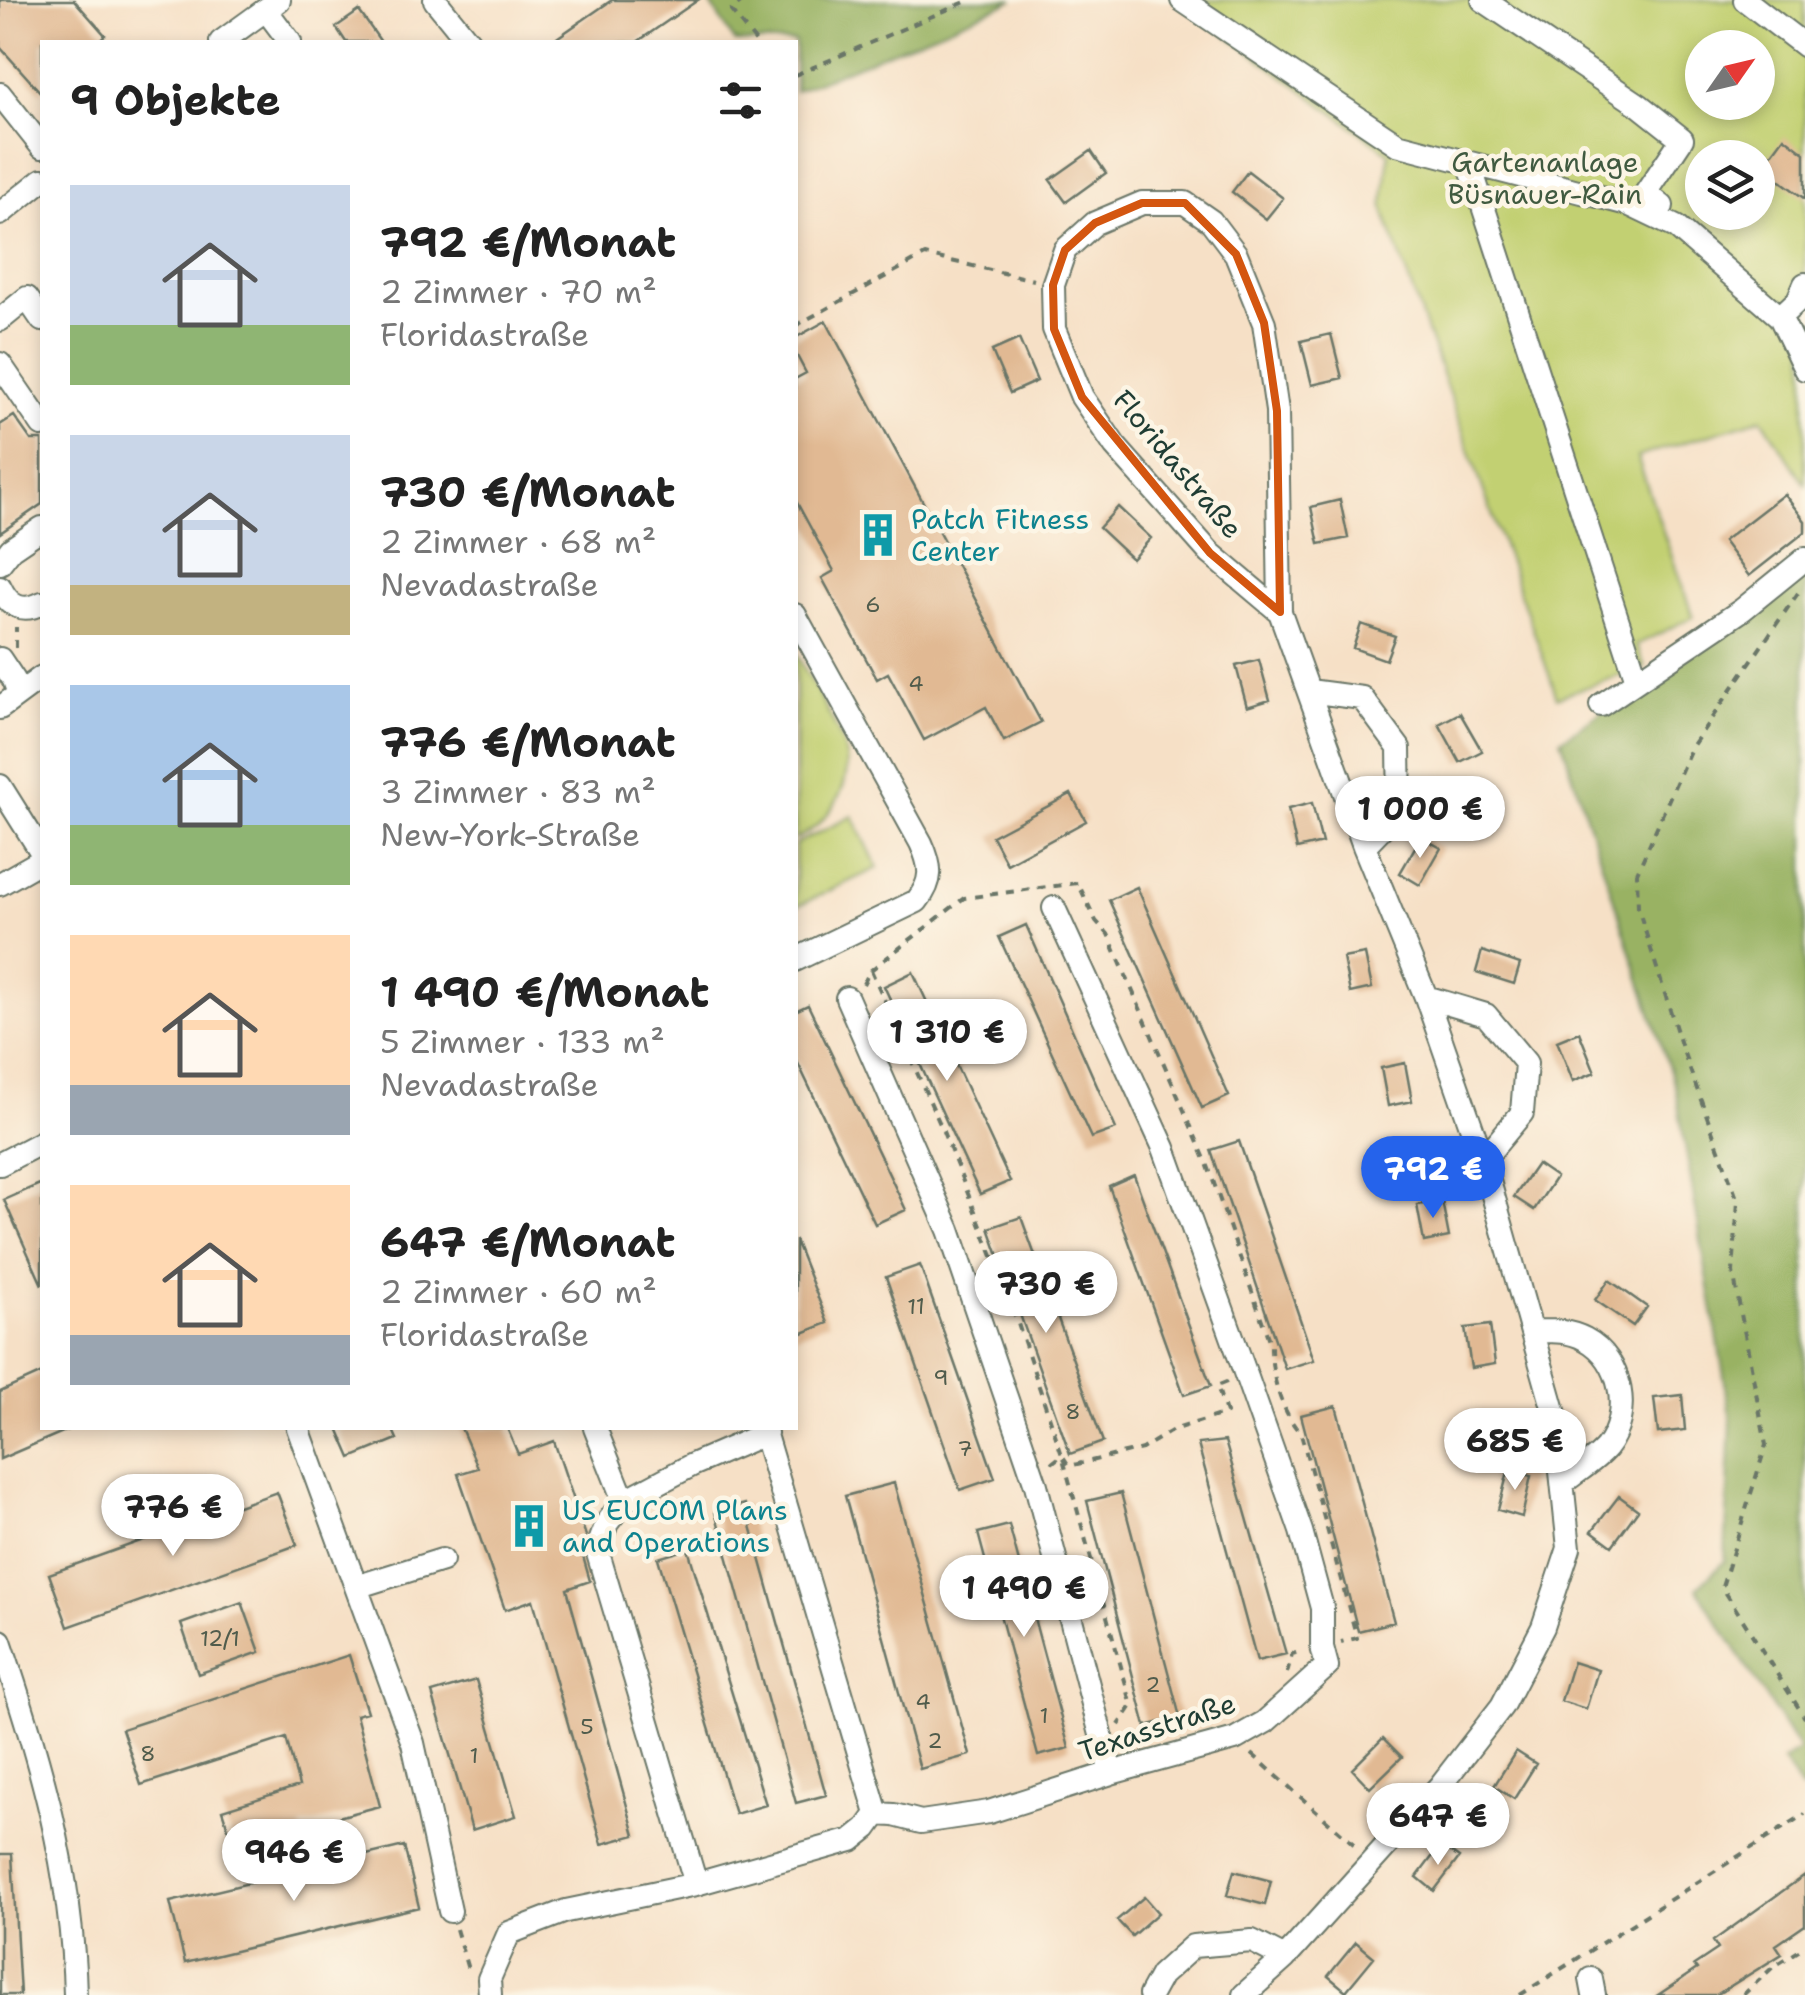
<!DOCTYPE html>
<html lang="de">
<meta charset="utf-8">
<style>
:root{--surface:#fff;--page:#f2f2f2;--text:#222;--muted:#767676;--accent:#2563eb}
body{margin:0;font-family:"Shantell Sans",sans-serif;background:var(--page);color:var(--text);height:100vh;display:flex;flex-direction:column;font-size:38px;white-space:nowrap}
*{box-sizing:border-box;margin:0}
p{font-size:32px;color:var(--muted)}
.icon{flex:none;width:55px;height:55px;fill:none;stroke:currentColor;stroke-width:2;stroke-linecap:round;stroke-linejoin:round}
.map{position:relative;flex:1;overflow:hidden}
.panel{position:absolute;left:40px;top:40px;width:758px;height:1390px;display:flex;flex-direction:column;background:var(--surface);border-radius:0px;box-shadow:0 5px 15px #0003}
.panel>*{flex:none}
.needle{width:65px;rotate:56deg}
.fabs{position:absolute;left:1685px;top:30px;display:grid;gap:20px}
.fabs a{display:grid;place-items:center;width:90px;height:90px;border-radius:50%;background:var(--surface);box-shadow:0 5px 15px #0003;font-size:50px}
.price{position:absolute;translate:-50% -85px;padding:0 22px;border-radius:35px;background:#fff;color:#222;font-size:32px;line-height:65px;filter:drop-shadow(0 2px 5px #0008)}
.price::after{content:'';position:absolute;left:50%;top:60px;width:30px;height:22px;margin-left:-15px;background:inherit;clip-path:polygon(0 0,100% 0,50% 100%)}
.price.current{background:var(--accent);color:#fff}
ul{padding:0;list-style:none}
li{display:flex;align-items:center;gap:30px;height:250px;padding:0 30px}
li span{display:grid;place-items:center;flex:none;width:280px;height:200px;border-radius:0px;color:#555}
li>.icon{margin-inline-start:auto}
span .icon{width:120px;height:120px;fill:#fffc;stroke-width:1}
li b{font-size:42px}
h2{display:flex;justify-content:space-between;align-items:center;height:120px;padding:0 30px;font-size:42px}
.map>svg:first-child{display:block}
.green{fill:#c2d072;stroke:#708653;stroke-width:2.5;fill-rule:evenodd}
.forest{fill:#99b264;stroke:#5c784c;stroke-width:2.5}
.building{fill:#e1b993}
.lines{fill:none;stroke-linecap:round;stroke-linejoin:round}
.minor-casing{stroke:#6a7667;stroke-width:26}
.path{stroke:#6a7667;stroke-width:4;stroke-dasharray:8 8;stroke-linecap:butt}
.minor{stroke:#fff;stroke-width:22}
.marked{fill:none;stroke:#d45610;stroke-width:8;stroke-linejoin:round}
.labels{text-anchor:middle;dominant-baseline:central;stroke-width:9;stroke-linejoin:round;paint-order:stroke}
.number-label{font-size:22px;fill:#505c4c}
.park-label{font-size:28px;fill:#405a40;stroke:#fcf5e5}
.street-label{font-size:28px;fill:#1f3d34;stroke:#fcf5e5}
.culture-label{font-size:28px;fill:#0d838f;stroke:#fcf5e5;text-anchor:start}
</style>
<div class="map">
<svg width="1805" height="1995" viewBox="0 0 1805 1995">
<rect width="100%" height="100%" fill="#fcf5e5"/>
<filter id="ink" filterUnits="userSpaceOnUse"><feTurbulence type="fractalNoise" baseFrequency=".01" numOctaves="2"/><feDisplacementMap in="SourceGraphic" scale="20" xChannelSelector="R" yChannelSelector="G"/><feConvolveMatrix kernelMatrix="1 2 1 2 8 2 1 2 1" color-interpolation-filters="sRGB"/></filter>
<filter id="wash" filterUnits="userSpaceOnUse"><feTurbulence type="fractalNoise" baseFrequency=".0048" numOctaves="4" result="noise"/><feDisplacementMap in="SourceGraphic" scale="40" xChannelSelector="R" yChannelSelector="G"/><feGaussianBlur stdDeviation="2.25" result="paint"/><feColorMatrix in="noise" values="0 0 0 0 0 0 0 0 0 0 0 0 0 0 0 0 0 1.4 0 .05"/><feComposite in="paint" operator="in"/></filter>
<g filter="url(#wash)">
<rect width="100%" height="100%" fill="#f6e0c6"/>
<!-- green -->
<path class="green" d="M1179 0H1805V484L1762 418 1637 457 1693 617 1636 645 1645 667 1557 697 1383 208 1389 153ZM1702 48H1758V102H1702ZM1702 158H1758V212H1702Z
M795 651C808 677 838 725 845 750 854 787 827 825 795 839Z
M853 816 878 868 795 907V844Z"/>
<!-- forest -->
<path class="forest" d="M708 0H1014L795 91V42H735Z
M1805 573V1790H1801L1783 1761 1799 1750 1697 1588 1725 1561 1731 1418 1675 1086 1561 739 1788 589Z"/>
<g id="blocks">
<!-- building -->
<path class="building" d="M0 0H74L105 35 97 42H42V94L0 47Z
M612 0H698L637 42H551Z
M359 11 381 42H346L336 27Z
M1784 137 1805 153V199L1762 167Z
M1091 151 1106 173 1066 202 1050 180Z
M1248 171 1283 198 1266 219 1232 192Z
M826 321 1041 722 1004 741 986 707 924 740 888 673 877 679 822 578 834 571 795 499V379L806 373 795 352V338Z
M1331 334 1342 378 1312 385 1301 341Z
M1019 339 1037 381 1010 393 992 351Z
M14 416 31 440H42V504L0 533V425Z
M1784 494 1805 521V532L1749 576 1723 541Z
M1340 500 1348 538 1319 544 1311 507Z
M1118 507 1151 538 1132 559 1099 528Z
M1361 624 1395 636 1386 660 1353 648Z
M1259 660 1270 700 1247 707 1236 666Z
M1460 713 1482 751 1460 762 1439 724Z
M1071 794 1086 821 1007 864 992 836Z
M1312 803 1322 843 1297 849 1288 809Z
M1421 837 1441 848 1420 885 1400 873Z
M1137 887 1229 1096 1202 1108 1109 900Z
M1026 925 1116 1129 1091 1138 999 937Z
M1482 951 1520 964 1514 984 1476 972Z
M1365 954 1372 988 1350 993 1343 958Z
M913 972 1010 1181 980 1194 884 986Z
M808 1005 906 1210 875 1224 795 1057V1011Z
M1579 1032 1595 1072 1573 1081 1557 1041Z
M1405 1063 1412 1101 1388 1106 1381 1068Z
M1239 1141 1314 1360 1285 1369 1211 1150Z
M1537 1164 1556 1177 1534 1210 1514 1197Z
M1134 1175 1211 1386 1184 1395 1109 1186Z
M42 1183V1285L4 1200Z
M1442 1201 1449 1237 1424 1242 1417 1205Z
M1021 1217 1103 1442 1070 1454 989 1228Z
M795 1240 828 1323 795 1336Z
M920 1265 995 1478 960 1490 886 1277Z
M1609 1280 1647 1307 1633 1326 1595 1300Z
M1490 1325 1495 1364 1471 1368 1465 1328Z
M42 1373V1428H72L0 1459V1392Z
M1682 1395 1685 1430 1658 1433 1654 1398Z
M1336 1406 1394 1622 1358 1631 1301 1415Z
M338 1428H392L397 1439 351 1458Z
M461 1428H507L518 1454 554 1441 586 1536 582 1553 590 1581 567 1589 635 1835 602 1844 533 1600 505 1610 458 1474 478 1468Z
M1225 1441 1286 1654 1257 1661 1198 1444Z
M1509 1468 1531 1476 1522 1517 1498 1510Z
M894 1483 970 1755 920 1769 845 1496Z
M277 1492 297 1545 68 1627 49 1574Z
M1121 1493 1180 1717 1146 1726 1087 1501Z
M1619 1496 1638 1510 1612 1546 1592 1531Z
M745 1504 826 1795 796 1803 715 1512Z
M1009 1525 1069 1748 1038 1756 978 1533Z
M688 1549 766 1805 735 1814 658 1558Z
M242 1602 260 1652 198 1674 181 1624Z
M349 1655 367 1712 356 1715 380 1806 300 1827 302 1831 236 1852 222 1810 299 1786 286 1738 141 1785 122 1729Z
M1573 1662 1598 1670 1586 1709 1561 1701Z
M476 1680 516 1816 472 1830 432 1693Z
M1383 1738 1402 1757 1370 1788 1352 1769Z
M1516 1751 1536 1764 1514 1799 1494 1786Z
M1441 1845 1459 1858 1434 1891 1417 1877Z
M404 1846 419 1907 185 1963 170 1902Z
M0 1854H12L20 1995H0Z
M1234 1871 1271 1881 1265 1905 1227 1895Z
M1805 1875V1925L1776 1945 1782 1954 1716 1995H1658L1697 1969 1694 1965 1718 1949 1713 1941Z
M1144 1897 1158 1913 1132 1936 1117 1920Z
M1356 1942 1374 1957 1346 1991 1328 1976Z"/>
</g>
</g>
<g filter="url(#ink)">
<use href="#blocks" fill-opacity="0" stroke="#6a7667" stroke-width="2.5"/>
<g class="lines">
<!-- minor casing -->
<g class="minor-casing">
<path id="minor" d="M435 0 469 42
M1182 0 1397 144 1628 204 1676 227 1780 317 1805 369
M1483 0 1639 105 1682 139 1646 193 1662 206 1652 213
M1745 0 1805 46
M266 10 290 42
M221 42 279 0
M0 94 42 147
M1469 163 1637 680
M0 214 42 180
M1780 317 1798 300 1805 284
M0 320 27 298 42 320
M0 364 42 425
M0 563 11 549 42 528
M0 587C9 607 23 613 42 603
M795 615 921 843C932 867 933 881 917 901L795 960
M0 659 14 680 19 694
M1309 691 1362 698 1399 748 1400 809 1364 846
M1601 705 1742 610 1805 559
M0 708 42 677
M0 786 42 853
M0 884 42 860
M1426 997 1486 1015 1526 1063 1522 1113 1483 1160
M847 998 949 1230 1036 1485 1111 1773
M0 1164 42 1142
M1532 1331C1551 1331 1568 1330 1585 1339 1623 1359 1632 1415 1606 1448 1595 1461 1576 1472 1563 1483
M298 1428 413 1743 450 1911
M595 1428 624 1501 607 1523 597 1550 696 1884
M763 1428 877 1814
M624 1501 692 1465 766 1433
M359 1586 442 1560
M0 1641C40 1759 72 1869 75 1995
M877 1814 894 1815 921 1822 989 1812 1111 1773 1235 1739 1265 1722 1327 1666 1322 1647V1608L1301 1531 1246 1375 1164 1148 1054 908
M1591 1979 1594 1995
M490 1995 489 1979 509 1933 566 1911 696 1884 852 1840 867 1828 877 1814
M1150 1995 1161 1975 1193 1946 1252 1941 1285 1958
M1244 1995 1285 1958 1440 1786 1502 1706 1543 1627 1569 1548 1555 1414 1483 1160 1426 997 1364 846 1280 612 1277 411 1264 323 1236 254 1211 221 1185 203H1142L1095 223 1065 250 1053 285 1054 329 1082 397 1115 446 1210 553 1280 612"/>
</g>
<!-- path -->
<path class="path" d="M744 0 731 11 756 42
M795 75 970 0
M795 326 925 255 1034 280
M1798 593 1691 748 1637 873 1638 908 1682 1048 1738 1201 1733 1272 1766 1445 1722 1587 1805 1718
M16 648V627
M871 970 940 1124 1007 1291 1062 1455 1132 1706 1119 1725
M863 984 871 970 964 898 1078 883 1096 921 1108 934 1208 1166 1271 1346C1271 1376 1281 1411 1301 1434L1357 1638 1341 1642
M1052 1463 1062 1455 1069 1466 1142 1449 1173 1430 1226 1413 1217 1386 1229 1381
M1287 1673 1292 1654 1303 1651
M1252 1754 1357 1847
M456 1929 469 1973
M1520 1995 1805 1814
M1743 1995 1773 1967 1805 1947"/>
<!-- minor -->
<use href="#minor" class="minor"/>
</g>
</g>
<!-- marked area -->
<path class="marked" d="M1142 203H1185L1236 254 1264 323 1277 411 1280 612 1210 553 1082 397 1054 329 1053 285 1065 250 1095 223Z"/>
<!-- icons -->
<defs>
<g id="building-bare" transform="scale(3.45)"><path d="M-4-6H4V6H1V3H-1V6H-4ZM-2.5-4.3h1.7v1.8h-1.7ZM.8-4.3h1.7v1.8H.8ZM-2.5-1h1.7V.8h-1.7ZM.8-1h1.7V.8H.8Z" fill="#0f9aa8" stroke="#fcf5e5" stroke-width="2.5" paint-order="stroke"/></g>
</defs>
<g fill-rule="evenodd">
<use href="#building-bare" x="878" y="535"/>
<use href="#building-bare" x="529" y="1526"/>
</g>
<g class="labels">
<!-- number labels -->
<g class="number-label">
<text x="873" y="604">6</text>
<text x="916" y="683">4</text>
<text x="916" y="1306">11</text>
<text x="941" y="1377">9</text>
<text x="1073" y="1411">8</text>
<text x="965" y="1448">7</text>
<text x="220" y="1638">12/1</text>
<text x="1153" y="1684">2</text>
<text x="923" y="1701">4</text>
<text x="1044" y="1715">1</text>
<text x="587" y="1726">5</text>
<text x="935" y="1740">2</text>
<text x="148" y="1753">8</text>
<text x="474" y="1755">1</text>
</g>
<!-- park labels -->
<g class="park-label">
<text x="1545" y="162">Gartenanlage<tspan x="1545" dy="32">Büsnauer-Rain</tspan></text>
</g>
<!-- street labels -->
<g class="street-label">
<text transform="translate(1178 464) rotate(50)">Floridastraße</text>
<text transform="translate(1157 1727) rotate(-18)">Texasstraße</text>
</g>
<!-- culture labels -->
<g class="culture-label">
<text x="911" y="519">Patch Fitness<tspan x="911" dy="32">Center</tspan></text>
<text x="562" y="1510">US EUCOM Plans<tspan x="562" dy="32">and Operations</tspan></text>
</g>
</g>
</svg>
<div class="fabs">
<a><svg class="needle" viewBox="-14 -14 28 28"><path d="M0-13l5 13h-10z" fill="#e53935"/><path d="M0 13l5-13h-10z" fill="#767676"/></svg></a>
<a><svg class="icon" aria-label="layers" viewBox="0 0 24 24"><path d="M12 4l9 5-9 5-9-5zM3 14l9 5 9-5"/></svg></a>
</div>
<b class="price" style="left:1420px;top:861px">1 000 €</b>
<b class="price" style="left:947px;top:1084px">1 310 €</b>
<b class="price current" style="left:1433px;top:1221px">792 €</b>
<b class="price" style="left:1046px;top:1336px">730 €</b>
<b class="price" style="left:1515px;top:1493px">685 €</b>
<b class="price" style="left:173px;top:1559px">776 €</b>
<b class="price" style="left:1024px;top:1640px">1 490 €</b>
<b class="price" style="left:1438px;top:1868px">647 €</b>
<b class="price" style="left:294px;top:1904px">946 €</b>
<section class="panel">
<h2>9 Objekte<svg class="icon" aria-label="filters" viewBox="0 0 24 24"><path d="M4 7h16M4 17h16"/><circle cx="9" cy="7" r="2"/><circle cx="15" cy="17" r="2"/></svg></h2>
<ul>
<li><span style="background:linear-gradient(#c9d6e8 70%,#8fb573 0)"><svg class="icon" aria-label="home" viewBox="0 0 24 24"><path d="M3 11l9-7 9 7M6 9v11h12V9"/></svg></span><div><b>792 €/Monat</b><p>2 Zimmer · 70 m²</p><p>Floridastraße</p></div></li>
<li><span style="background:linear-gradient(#c9d6e8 75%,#c2b280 0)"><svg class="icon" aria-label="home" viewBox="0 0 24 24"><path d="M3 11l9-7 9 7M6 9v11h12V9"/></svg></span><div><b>730 €/Monat</b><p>2 Zimmer · 68 m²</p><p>Nevadastraße</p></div></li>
<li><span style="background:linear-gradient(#a9c7e8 70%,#8fb573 0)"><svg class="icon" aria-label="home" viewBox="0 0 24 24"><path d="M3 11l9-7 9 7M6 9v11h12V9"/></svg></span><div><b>776 €/Monat</b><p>3 Zimmer · 83 m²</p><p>New-York-Straße</p></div></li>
<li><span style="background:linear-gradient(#ffd9b3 75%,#9aa5b1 0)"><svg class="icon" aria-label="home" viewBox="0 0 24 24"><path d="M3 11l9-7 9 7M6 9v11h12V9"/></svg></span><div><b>1 490 €/Monat</b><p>5 Zimmer · 133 m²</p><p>Nevadastraße</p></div></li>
<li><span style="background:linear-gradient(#ffd9b3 75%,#9aa5b1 0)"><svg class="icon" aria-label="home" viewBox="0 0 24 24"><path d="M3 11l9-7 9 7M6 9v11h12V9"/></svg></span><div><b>647 €/Monat</b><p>2 Zimmer · 60 m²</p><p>Floridastraße</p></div></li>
</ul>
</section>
</div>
